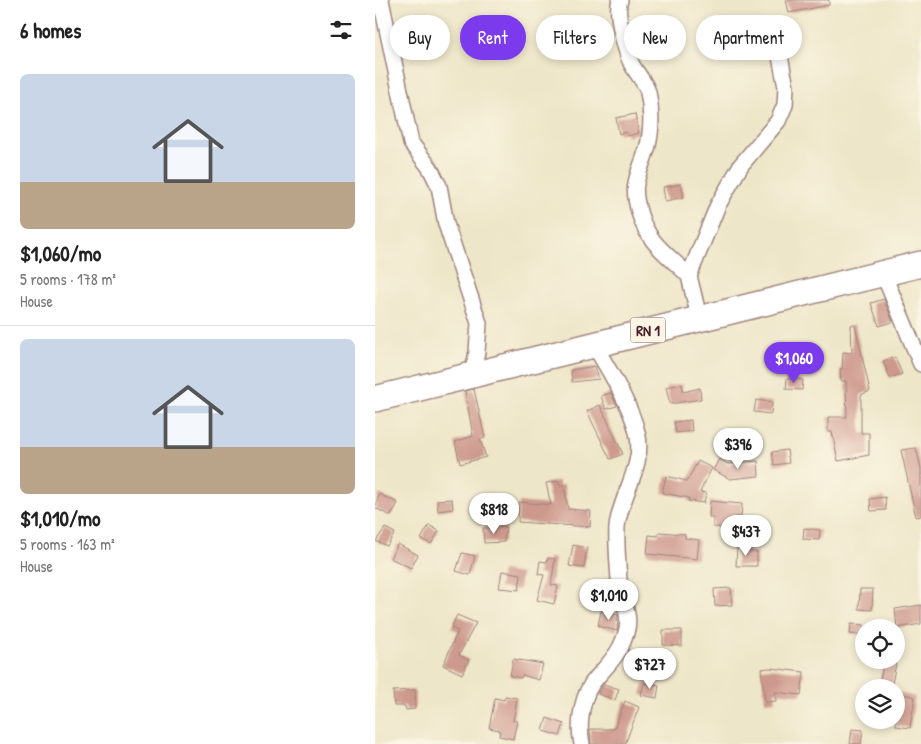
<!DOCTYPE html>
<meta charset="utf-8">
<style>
:root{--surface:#fff;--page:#f6f6f6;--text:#222;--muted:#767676;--line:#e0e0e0;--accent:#7c3aed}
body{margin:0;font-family:"Patrick Hand",sans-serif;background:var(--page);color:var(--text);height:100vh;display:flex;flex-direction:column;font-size:19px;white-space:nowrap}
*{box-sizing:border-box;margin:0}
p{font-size:16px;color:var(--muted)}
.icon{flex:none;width:28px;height:28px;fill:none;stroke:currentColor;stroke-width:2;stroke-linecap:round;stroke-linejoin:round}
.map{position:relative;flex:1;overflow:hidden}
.side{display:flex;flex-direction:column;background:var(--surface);width:375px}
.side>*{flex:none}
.banner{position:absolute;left:15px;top:15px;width:455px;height:45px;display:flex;gap:10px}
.fabs{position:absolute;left:480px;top:619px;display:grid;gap:10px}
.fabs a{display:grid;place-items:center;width:50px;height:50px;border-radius:50%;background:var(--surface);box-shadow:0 2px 8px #0003;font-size:25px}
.price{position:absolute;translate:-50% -42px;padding:0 11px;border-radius:18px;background:#fff;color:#222;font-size:16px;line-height:32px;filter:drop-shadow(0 1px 2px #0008)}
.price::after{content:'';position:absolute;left:50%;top:30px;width:15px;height:11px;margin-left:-8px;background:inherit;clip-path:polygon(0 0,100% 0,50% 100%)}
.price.current{background:var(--accent);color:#fff}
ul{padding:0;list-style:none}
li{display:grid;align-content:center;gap:10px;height:265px;padding:0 20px}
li+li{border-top:1px solid var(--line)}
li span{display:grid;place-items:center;height:155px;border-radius:8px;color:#555}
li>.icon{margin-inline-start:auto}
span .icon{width:90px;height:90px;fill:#fffc;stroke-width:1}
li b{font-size:21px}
h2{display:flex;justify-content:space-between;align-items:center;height:60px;padding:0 20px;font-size:21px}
.pill{padding:0 18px;border-radius:22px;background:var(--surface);box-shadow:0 2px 8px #0003;font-size:18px;line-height:45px}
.pill.current{background:var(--accent);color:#fff}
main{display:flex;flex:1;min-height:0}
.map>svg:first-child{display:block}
.building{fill:#ce998d}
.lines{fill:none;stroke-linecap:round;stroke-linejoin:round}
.minor-casing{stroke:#9c827a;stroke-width:18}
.primary-casing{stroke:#9c827a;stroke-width:28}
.minor{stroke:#fff;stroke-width:15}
.primary{stroke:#fff;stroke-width:25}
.labels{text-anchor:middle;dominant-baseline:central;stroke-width:4;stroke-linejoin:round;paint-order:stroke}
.shield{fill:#fcf5e5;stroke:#7f5f63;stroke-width:1}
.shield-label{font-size:15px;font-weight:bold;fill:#4a1f2b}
</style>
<main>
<section class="side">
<h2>6 homes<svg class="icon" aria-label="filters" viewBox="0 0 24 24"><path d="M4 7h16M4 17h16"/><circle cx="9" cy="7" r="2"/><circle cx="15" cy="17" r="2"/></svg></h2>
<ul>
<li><span style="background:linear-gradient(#c9d6e8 70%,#b9a48a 0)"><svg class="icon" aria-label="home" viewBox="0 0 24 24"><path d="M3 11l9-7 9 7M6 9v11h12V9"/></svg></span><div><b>$1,060/mo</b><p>5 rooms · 178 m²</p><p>House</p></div></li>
<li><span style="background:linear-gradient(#c9d6e8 70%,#b9a48a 0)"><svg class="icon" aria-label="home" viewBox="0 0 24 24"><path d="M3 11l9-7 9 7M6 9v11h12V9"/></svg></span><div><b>$1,010/mo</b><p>5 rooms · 163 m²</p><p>House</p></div></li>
</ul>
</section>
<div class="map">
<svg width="546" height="744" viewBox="0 0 546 744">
<rect width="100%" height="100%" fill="#fcf5e5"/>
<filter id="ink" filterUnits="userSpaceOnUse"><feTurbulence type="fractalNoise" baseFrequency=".02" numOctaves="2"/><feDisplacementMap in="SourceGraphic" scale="10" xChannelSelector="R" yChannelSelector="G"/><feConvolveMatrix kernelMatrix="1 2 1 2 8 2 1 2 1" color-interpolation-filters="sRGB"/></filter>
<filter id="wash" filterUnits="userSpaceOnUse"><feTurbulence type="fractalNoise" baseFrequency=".0096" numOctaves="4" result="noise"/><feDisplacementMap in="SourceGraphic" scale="20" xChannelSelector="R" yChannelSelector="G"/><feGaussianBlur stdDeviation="1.12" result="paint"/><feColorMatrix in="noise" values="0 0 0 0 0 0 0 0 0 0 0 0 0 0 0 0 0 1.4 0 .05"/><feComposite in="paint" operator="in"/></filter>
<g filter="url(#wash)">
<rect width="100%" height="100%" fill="#eee6c8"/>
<g id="blocks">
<!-- building -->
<path class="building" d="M411 0H454V5L414 13Z
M260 114 264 133 252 136 251 132 244 134 241 118Z
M306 184 309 197 290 201 288 187Z
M509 299 518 322 504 326 496 303Z
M476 325H480L495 391 486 395V433H494V455L463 461 457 432H453V417H472L471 381H466L465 369H467L468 352 477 353Z
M520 357 527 374 515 378 508 361Z
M220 366 224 379 197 382 196 370Z
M412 378 428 380 427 390 411 389Z
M307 384 308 392 325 388 326 399 295 404 291 387Z
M99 389 110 438 105 439 111 457 85 464 80 442 98 436 90 391Z
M236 393 242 406 231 409 226 396Z
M381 400 397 402 396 414 379 412Z
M225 405 248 454 235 459 212 411Z
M316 420 317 431 301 433 299 422Z
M541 448 546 468V516L541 517 526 450Z
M412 450 414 463 399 465 397 452Z
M344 459 353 464 383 461 384 476 355 479 338 470Z
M323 461 337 468 325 492 331 493 329 503 313 501 314 498 287 493 291 476 312 481Z
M184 481V485H189L193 509 216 511 215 527 143 522 144 502 176 505 171 483Z
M4 494 23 503 16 516 0 508Z
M510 497 511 510 496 511 495 499Z
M77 499 78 509 63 511 62 500Z
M335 501 367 504 366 518 362 517 361 528 338 527V518L334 517Z
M54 525 64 531 56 544 46 539Z
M131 527 129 542 109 543 108 528Z
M10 528 20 533 12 546 1 541Z
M429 528 445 530 444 540 428 539Z
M284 532 310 534V538L324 540 322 559 272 554 274 535 283 536Z
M23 544 43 555 36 568 15 558Z
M198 545 212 548 209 568 194 566Z
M362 547H374V552H382V566H361Z
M87 553 100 556 95 575 81 571Z
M173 558 180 559 176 585 183 586 179 604 162 600 169 575 163 574 165 561 172 562Z
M127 571 146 574 144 590 124 588Z
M356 588 357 605 340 606 339 589Z
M485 589H498L497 610 484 609Z
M546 605V624L522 628 520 609Z
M226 611 243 615 242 631 223 626Z
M82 615 101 623 84 655 94 660 87 674 68 665 83 631 76 628Z
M476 624 489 625V635L475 634Z
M288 630H307V646L288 645Z
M138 659 168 664 164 680 147 675 146 678 135 676Z
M509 661 521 664 516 688H503Z
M395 668 429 672 426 695 400 692 401 701 390 702 386 669Z
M269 683 284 685 282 698 266 695Z
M229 684 244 689 240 700 223 694Z
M40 690V709L31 710 30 706H19L18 691Z
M521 692 540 697 535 728 521 726Z
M130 696 142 698 138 721H142L138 739 124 736 125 730 114 728 120 698 129 700Z
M250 701 264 707 250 744H216L215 729H239Z
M172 718 189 724 185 736 168 731Z
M477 729 488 730 486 744H475Z"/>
</g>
</g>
<g filter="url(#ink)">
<use href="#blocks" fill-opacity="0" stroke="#9c827a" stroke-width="1"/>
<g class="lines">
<!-- minor casing -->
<g class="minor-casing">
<path id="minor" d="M6 0 36 143 55 168 64 186 71 224 104 323 102 352 97 376
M245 0C240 13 250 49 256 63 261 73 270 82 273 92 277 110 277 132 272 149 263 178 255 183 265 215 274 245 294 255 314 276
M508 273 546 364
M324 317 314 276 343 205 366 165 403 121 410 105 411 87 401 36
M207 744C203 727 206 701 216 685 225 672 239 661 246 646 261 615 247 608 244 580 243 563 241 545 242 527 245 496 271 464 262 432 255 403 233 369 218 343"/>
</g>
<!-- primary casing -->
<g class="primary-casing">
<path id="primary" d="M0 399 546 264"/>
</g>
<!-- minor -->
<use href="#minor" class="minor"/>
<!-- primary -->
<use href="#primary" class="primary"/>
</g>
</g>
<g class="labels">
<!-- shield labels -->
<rect class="shield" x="255.5" y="317.5" width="35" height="25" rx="4"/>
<g class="shield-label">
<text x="273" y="330">RN 1</text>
</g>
</g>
</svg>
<div class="fabs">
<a><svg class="icon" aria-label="locate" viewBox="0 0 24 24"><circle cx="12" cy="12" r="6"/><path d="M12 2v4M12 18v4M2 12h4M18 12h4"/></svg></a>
<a><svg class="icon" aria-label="layers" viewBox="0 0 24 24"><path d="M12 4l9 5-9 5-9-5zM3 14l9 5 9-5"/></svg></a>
</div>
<b class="price current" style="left:419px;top:384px">$1,060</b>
<b class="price" style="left:363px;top:470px">$396</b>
<b class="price" style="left:119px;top:535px">$818</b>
<b class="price" style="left:371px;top:557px">$437</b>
<b class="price" style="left:234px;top:621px">$1,010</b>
<b class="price" style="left:275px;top:690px">$727</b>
<div class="banner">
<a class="pill">Buy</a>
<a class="pill current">Rent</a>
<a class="pill">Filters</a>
<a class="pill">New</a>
<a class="pill">Apartment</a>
</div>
</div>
</main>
